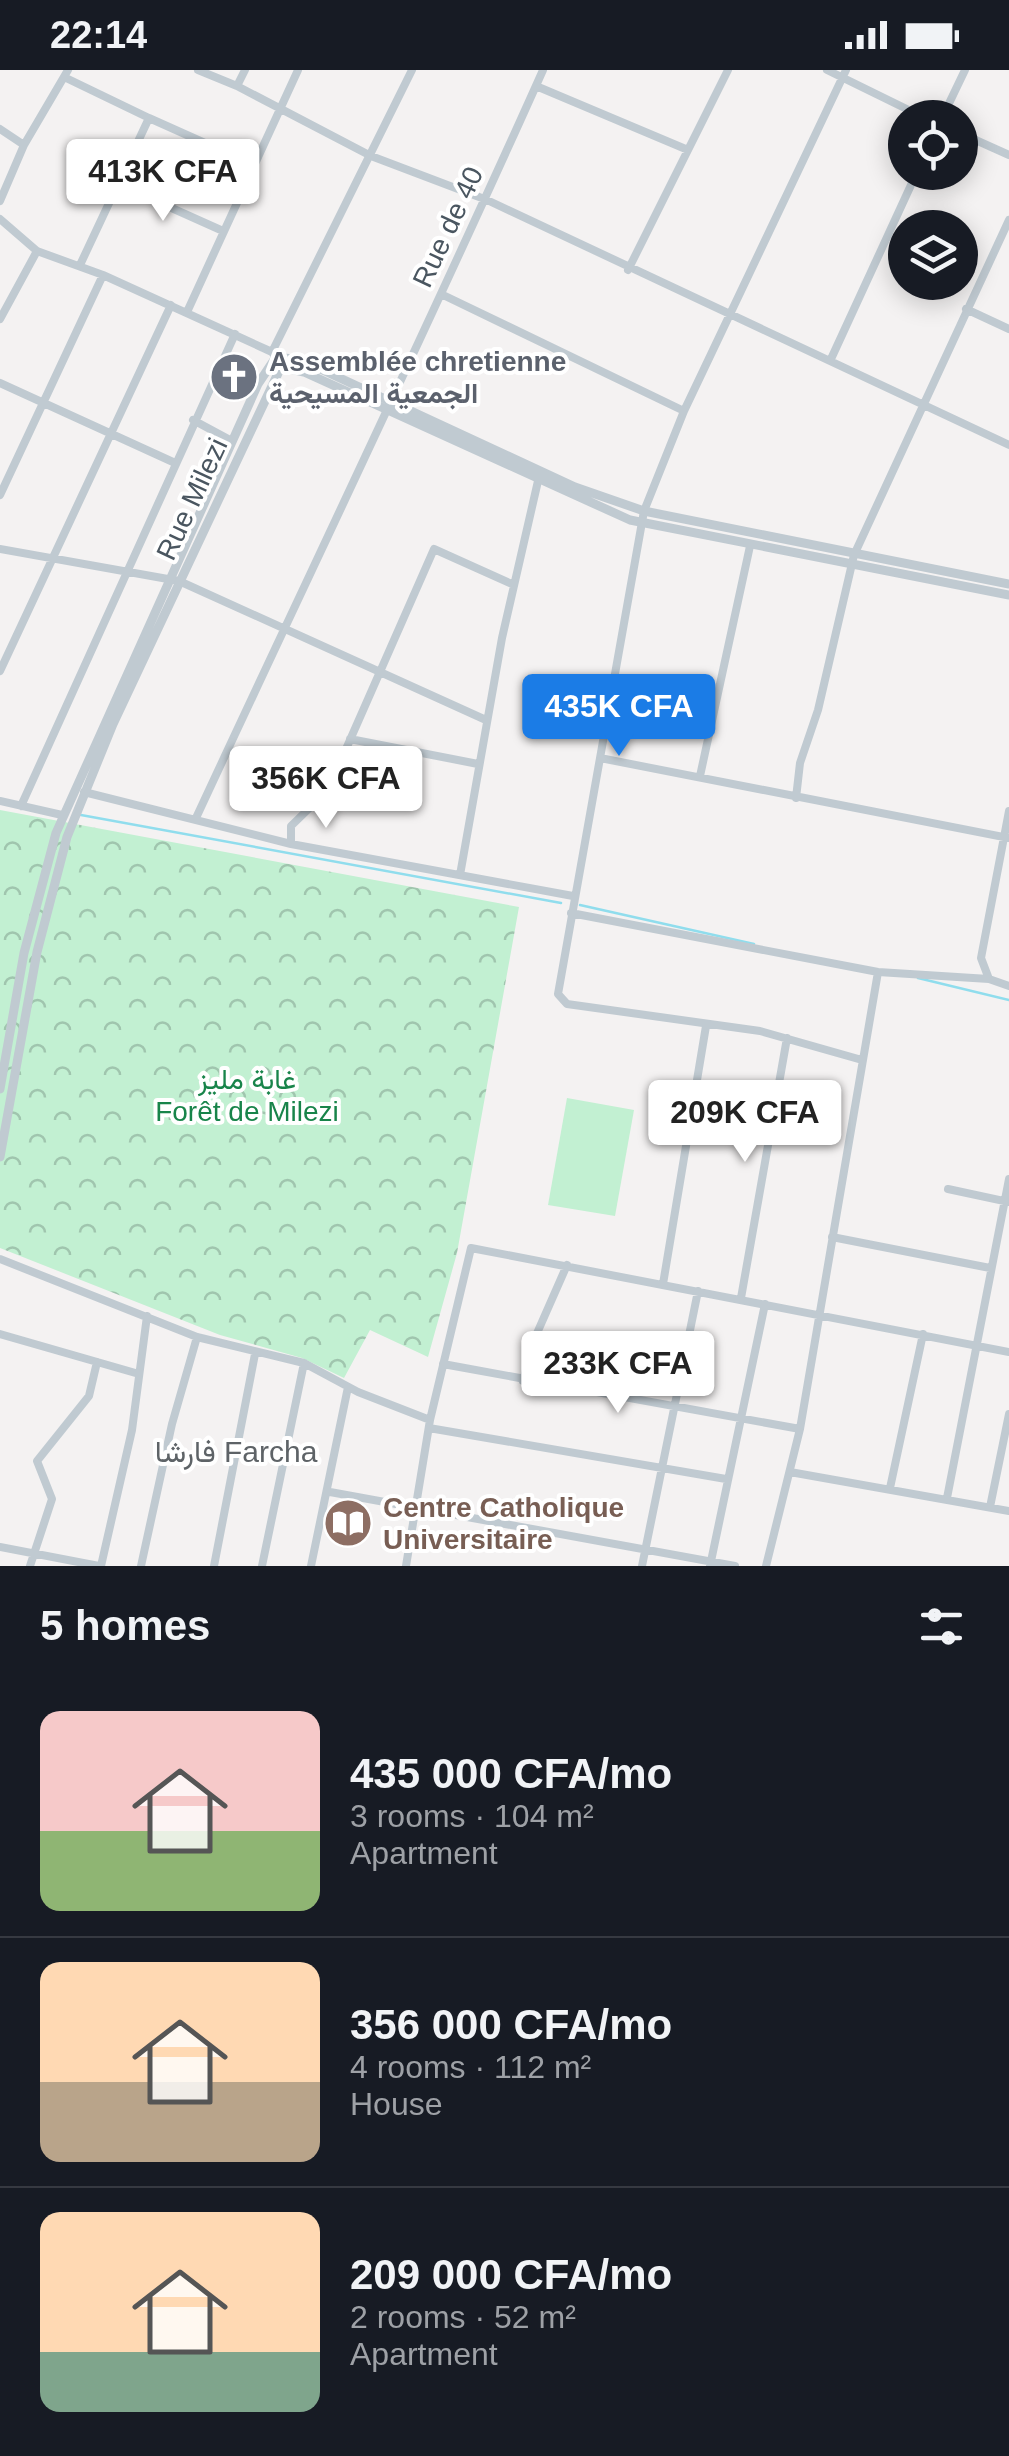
<!DOCTYPE html>
<meta charset="utf-8">
<style>
:root{--surface:#171b24;--page:#242831;--text:#f1f3f6;--muted:#9ea1a6;--line:#363941;--accent:#1b7ce6}
body{margin:0;font-family:Helvetica,Vazirmatn,sans-serif;background:var(--page);color:var(--text);height:100vh;display:flex;flex-direction:column;font-size:38px;white-space:nowrap}
*{box-sizing:border-box;margin:0}
p{font-size:32px;color:var(--muted)}
.icon{flex:none;width:55px;height:55px;fill:none;stroke:currentColor;stroke-width:2;stroke-linecap:round;stroke-linejoin:round}
.map{position:relative;height:1496px;overflow:hidden}
.sheet{display:flex;flex-direction:column;background:var(--surface);flex:1}
.sheet>*{flex:none}
.buttons{position:absolute;left:888px;top:30px;display:grid;gap:20px}
.buttons a{display:grid;place-items:center;width:90px;height:90px;border-radius:50%;background:var(--surface);box-shadow:0 5px 25px #0003;font-size:50px}
.price{position:absolute;translate:-50% -85px;padding:0 22px;border-radius:10px;background:#fff;color:#222;font-size:32px;line-height:65px;filter:drop-shadow(0 2px 5px #0008)}
.price::after{content:'';position:absolute;left:50%;top:60px;width:30px;height:22px;margin-left:-15px;background:inherit;clip-path:polygon(0 0,100% 0,50% 100%)}
.price.active{background:var(--accent);color:#fff}
ul{padding:0;list-style:none}
li{display:flex;align-items:center;gap:30px;height:250px;padding:0 40px}
li+li{border-top:2px solid var(--line)}
li span{display:grid;place-items:center;flex:none;width:280px;height:200px;border-radius:20px;color:#555}
li>.icon{margin-inline-start:auto}
span .icon{width:120px;height:120px;fill:#fffc;stroke-width:1}
li b{font-size:42px}
h2{display:flex;justify-content:space-between;align-items:center;height:120px;padding:0 40px;font-size:42px}
.status{display:flex;justify-content:space-between;align-items:center;height:70px;padding:0 50px;background:var(--surface);direction:ltr}
.status svg{height:28px;fill:currentColor}
.map>svg:first-child{display:block}
.forest{fill:url(#forest-crowns)}
.garden{fill:#c2f0d2}
.lines{fill:none;stroke-linecap:round;stroke-linejoin:round}
.stream{stroke:#90dded;stroke-width:2.5}
.minor{stroke:#c0cad1;stroke-width:8}
.tertiary{stroke:#c0cad1;stroke-width:9}
.labels{text-anchor:middle;dominant-baseline:central;stroke-width:8;stroke-linejoin:round;paint-order:stroke}
.street-label{font-size:28px;fill:#4a5660;stroke:#fff}
.worship-label{font-size:28px;font-weight:bold;fill:#5b616d;stroke:#fff;text-anchor:start}
.park-label{font-size:28px;fill:#18844a;stroke:#fff}
.education-label{font-size:28px;font-weight:bold;fill:#785e54;stroke:#fff;text-anchor:start}
.neighbourhood-label{font-size:30px;fill:#5e6367;stroke:#fff}
</style>
<div class="status"><b>22:14</b><svg viewBox="0 0 49 12"><path d="M0 12V9h3v3zM5 12V6h3v6zM10 12V3h3v9zM15 12V0h3v12zM26 1h20v11H26zM47 4h2v5h-2z"/></svg></div>
<div class="map">
<svg width="1009" height="1496" viewBox="0 0 1009 1496">
<defs>
<pattern id="forest-crowns" width="20" height="18" patternUnits="userSpaceOnUse" patternTransform="scale(2.5)"><rect width="20" height="18" fill="#c2f0d2"/><path d="M2 6a3 3 0 1 1 6 0M12 15a3 3 0 1 1 6 0" fill="none" stroke="#a0c5ae"/></pattern>
</defs>
<rect width="100%" height="100%" fill="#f4f2f2"/>
<!-- forest -->
<path class="forest" d="M0 740 519 837 457 1183 428 1287 370 1260 344 1308 302 1288 220 1265 0 1178Z"/>
<!-- garden -->
<path class="garden" d="M567 1028 634 1040 615 1146 548 1135Z"/>
<g class="lines">
<!-- stream -->
<path class="stream" d="M81 745 561 833
M580 835 754 874
M918 908 1009 930"/>
<!-- minor -->
<path class="minor" d="M198 0 237 16
M245 0 237 16 371 86 487 130 1009 375
M827 0 925 48
M846 0 684 341 644 441 558 924 567 934 760 961 862 990
M64 7 149 48
M536 16 688 80
M942 48 965 0
M0 59 24 75
M960 63 1009 85
M118 114 223 161
M0 131 24 75 68 0
M0 149 37 181 103 205 272 282 278 291
M80 195 149 48 254 95
M628 200 728 0
M441 224 684 341
M966 239 1009 259
M187 242 298 0
M0 249 37 181
M272 282 412 0
M831 289 917 102
M0 313 173 392
M193 350 232 371
M0 425 103 205
M0 479 179 511 486 650
M0 601 171 235
M350 669 478 694
M600 688 1009 768
M700 706 750 476
M84 722 291 774 573 826
M796 728 800 693 818 640 854 485 1009 150
M0 731 62 745
M21 736 235 264
M1009 741 981 888 989 909 1009 916
M196 748C312 498 431 251 543 0
M291 774V756L328 720 434 479 514 515
M460 805 502 568 538 411
M571 843 878 902 989 909
M948 1119 1009 1132
M832 1167 990 1198
M0 1189 197 1267 304 1293 358 1322 430 1350
M663 1214 706 956
M741 1228 787 968
M0 1264 139 1304
M443 1294 800 1359
M523 1311 534 1270 567 1195
M429 1358 726 1409
M790 1402 1009 1441
M890 1418 923 1264
M330 1422 735 1496
M947 1428 1009 1109
M990 1437 1009 1344
M0 1477 99 1496
M30 1496 52 1429 37 1391 89 1326 97 1292
M101 1496 132 1360 147 1246
M141 1496 172 1354 197 1267
M214 1496 255 1284
M262 1496 304 1293
M311 1496 348 1317
M406 1496 430 1350 471 1178 1009 1282
M642 1496 698 1221
M710 1496 765 1234
M766 1496 800 1359 878 902"/>
<!-- tertiary -->
<path class="tertiary" d="M0 1019 24 883 56 763 258 314 276 287 301 290 575 417 644 441 1009 514
M0 1087 37 882 67 767 113 654 281 297 304 302 630 450 1009 525"/>
</g>
<!-- icons -->
<defs>
<g id="church-disc" transform="scale(2.5)"><circle r="9.5" fill="#6b7280" stroke="#fff"/><path d="M-1.2-6h2.4v3.5h3.3v2.4h-3.3V6h-2.4V-.1h-3.3v-2.4h3.3Z" fill="#fff"/></g>
<g id="library-disc" transform="scale(2.5)"><circle r="9.5" fill="#8d6e63" stroke="#fff"/><path d="M-6-4Q-3-5.5-.7-3.5V5Q-3 3-6 4ZM6-4Q3-5.5 .7-3.5V5Q3 3 6 4Z" fill="#fff"/></g>
</defs>
<g fill-rule="evenodd">
<use href="#church-disc" x="234" y="307"/>
<use href="#library-disc" x="348" y="1453"/>
</g>
<g class="labels">
<!-- street labels -->
<g class="street-label">
<text transform="translate(448 157) rotate(-65)">Rue de 40</text>
<text transform="translate(192 429) rotate(-65)">Rue Milezi</text>
</g>
<!-- worship labels -->
<g class="worship-label">
<text x="269" y="291">Assemblée chretienne<tspan x="269" dy="32">الجمعية المسيحية</tspan></text>
</g>
<!-- park labels -->
<g class="park-label">
<text x="247" y="1009">غابة مليز<tspan x="247" dy="32">Forêt de Milezi</tspan></text>
</g>
<!-- education labels -->
<g class="education-label">
<text x="383" y="1437">Centre Catholique<tspan x="383" dy="32">Universitaire</tspan></text>
</g>
<!-- neighbourhood labels -->
<g class="neighbourhood-label">
<text x="236" y="1381">فارشا Farcha</text>
</g>
</g>
</svg>
<div class="buttons">
<a><svg class="icon" aria-label="locate" viewBox="0 0 24 24"><circle cx="12" cy="12" r="6"/><path d="M12 2v4M12 18v4M2 12h4M18 12h4"/></svg></a>
<a><svg class="icon" aria-label="layers" viewBox="0 0 24 24"><path d="M12 4l9 5-9 5-9-5zM3 14l9 5 9-5"/></svg></a>
</div>
<b class="price" style="left:163px;top:154px">413K CFA</b>
<b class="price active" style="left:619px;top:689px">435K CFA</b>
<b class="price" style="left:326px;top:761px">356K CFA</b>
<b class="price" style="left:745px;top:1095px">209K CFA</b>
<b class="price" style="left:618px;top:1346px">233K CFA</b>
</div>
<section class="sheet">
<h2>5 homes<svg class="icon" aria-label="filters" viewBox="0 0 24 24"><path d="M4 7h16M4 17h16"/><circle cx="9" cy="7" r="2"/><circle cx="15" cy="17" r="2"/></svg></h2>
<ul>
<li><span style="background:linear-gradient(#f6c9c9 60%,#8fb573 0)"><svg class="icon" aria-label="home" viewBox="0 0 24 24"><path d="M3 11l9-7 9 7M6 9v11h12V9"/></svg></span><div><b>435 000 CFA/mo</b><p>3 rooms · 104 m²</p><p>Apartment</p></div></li>
<li><span style="background:linear-gradient(#ffd9b3 60%,#b9a48a 0)"><svg class="icon" aria-label="home" viewBox="0 0 24 24"><path d="M3 11l9-7 9 7M6 9v11h12V9"/></svg></span><div><b>356 000 CFA/mo</b><p>4 rooms · 112 m²</p><p>House</p></div></li>
<li><span style="background:linear-gradient(#ffd9b3 70%,#7fa58c 0)"><svg class="icon" aria-label="home" viewBox="0 0 24 24"><path d="M3 11l9-7 9 7M6 9v11h12V9"/></svg></span><div><b>209 000 CFA/mo</b><p>2 rooms · 52 m²</p><p>Apartment</p></div></li>
</ul>
</section>
